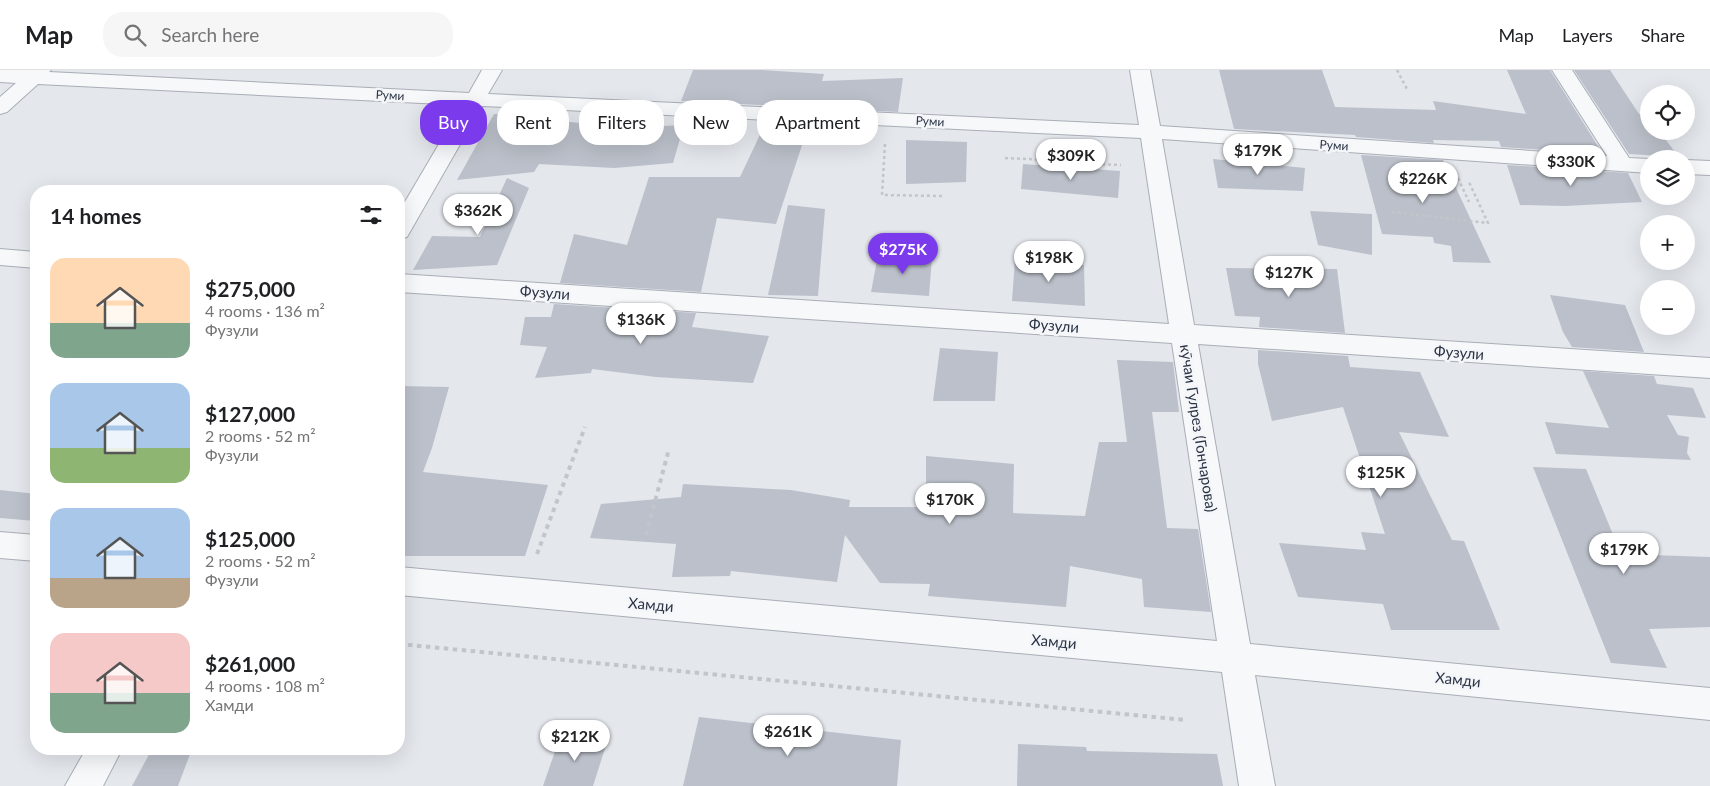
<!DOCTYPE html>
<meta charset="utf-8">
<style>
:root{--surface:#fff;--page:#f6f6f6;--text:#202124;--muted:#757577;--line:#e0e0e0;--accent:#7c3aed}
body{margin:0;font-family:Lato,sans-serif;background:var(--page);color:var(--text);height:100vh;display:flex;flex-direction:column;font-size:19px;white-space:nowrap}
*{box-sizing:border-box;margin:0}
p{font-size:16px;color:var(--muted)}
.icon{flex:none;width:28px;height:28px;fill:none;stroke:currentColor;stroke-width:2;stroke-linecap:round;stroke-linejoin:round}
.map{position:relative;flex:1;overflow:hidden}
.panel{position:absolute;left:30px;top:115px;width:375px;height:570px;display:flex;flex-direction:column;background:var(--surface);border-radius:20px;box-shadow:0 5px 20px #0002}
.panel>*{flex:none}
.hud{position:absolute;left:420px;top:30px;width:475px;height:45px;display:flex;gap:10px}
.buttons{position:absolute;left:1640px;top:15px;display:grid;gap:10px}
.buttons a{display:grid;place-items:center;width:55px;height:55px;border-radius:50%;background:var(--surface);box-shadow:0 5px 20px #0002;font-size:25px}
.price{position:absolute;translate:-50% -42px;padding:0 11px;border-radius:18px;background:#fff;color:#222;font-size:16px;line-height:32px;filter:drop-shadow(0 1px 2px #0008)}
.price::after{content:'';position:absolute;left:50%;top:30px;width:15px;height:11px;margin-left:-8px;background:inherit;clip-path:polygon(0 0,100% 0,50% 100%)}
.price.active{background:var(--accent);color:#fff}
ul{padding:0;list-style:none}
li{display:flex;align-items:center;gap:15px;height:125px;padding:0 20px}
li span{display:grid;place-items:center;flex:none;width:140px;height:100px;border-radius:15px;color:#555}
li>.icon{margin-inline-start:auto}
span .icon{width:60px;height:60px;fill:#fffc;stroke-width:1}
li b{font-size:21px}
h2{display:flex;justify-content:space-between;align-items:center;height:60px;padding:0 20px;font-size:21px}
.pill{padding:0 18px;border-radius:20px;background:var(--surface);box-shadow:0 5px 20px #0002;font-size:18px;line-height:45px}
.pill.active{background:var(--accent);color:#fff}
header{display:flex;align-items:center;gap:30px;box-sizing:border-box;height:70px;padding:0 25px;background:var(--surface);border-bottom:1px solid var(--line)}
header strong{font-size:24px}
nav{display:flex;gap:28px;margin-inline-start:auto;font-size:18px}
.search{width:350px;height:45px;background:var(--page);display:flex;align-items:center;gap:12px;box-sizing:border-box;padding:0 18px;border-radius:20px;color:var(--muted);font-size:19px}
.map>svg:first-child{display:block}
.building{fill:#bbc0ca}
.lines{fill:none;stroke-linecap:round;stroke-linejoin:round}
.minor-casing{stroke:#a9aeb7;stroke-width:2}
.path-far1{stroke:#c2c5cb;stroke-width:2.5;stroke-dasharray:3 3;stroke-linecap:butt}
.path{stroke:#c2c5cb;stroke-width:4;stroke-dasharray:4.5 4.5;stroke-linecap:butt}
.minor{fill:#f7f8fa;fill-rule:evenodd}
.labels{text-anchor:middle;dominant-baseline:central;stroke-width:5;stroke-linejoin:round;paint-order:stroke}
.far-street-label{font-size:12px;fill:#2b3445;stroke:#f4f6f9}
.street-label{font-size:15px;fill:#2b3445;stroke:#f4f6f9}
</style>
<header>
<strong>Map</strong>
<div class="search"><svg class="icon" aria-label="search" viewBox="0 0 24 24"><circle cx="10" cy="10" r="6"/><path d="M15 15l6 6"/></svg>Search here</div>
<nav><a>Map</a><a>Layers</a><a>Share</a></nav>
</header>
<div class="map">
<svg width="1710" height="716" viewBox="0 0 1710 716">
<rect width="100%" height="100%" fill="#e4e7ec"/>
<!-- building -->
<path class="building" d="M693 0H762L824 4 822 11 903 8 898 42 681 31Z
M1219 0H1322L1335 37 1436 40 1433 31 1526 44 1507 0H1550L1603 84 1501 77 1499 71 1433 70 1434 73 1356 67 1355 65 1234 59Z
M1574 0H1610L1639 44 1646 45 1649 48V61H1659L1679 87 1629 84Z
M494 44 564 49 562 51 622 58 684 55 673 93 614 98 539 94 534 102 457 110Z
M766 52 809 54 776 154 717 148 701 222 560 213 574 164 627 175 649 107H740Z
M906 70 967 72 966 112 906 114Z
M1361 85 1443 90 1491 193 1453 192 1451 176 1434 173 1433 167 1382 164Z
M1213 89 1305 98 1303 121 1218 118Z
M1023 94 1120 101 1118 128 1021 119Z
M1507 95 1628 103 1642 132 1565 136 1520 135Z
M507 108 529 118 497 195 413 200 432 166 480 167Z
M788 135 825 139 818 226 768 225Z
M1310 141 1372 144V185L1318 175Z
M878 185 932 188 929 226 871 222Z
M1015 189 1084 195 1085 236 1012 231Z
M1226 198 1337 199 1345 263 1259 257 1260 247 1235 246Z
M1550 225 1625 235 1644 282 1572 277 1563 262Z
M554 234 696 243 692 257 769 266 753 313 656 307 592 299 591 303 535 308 547 277 520 275 525 247H551Z
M940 278 998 282 995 331H933Z
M1258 280 1348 286 1350 297 1420 302 1449 367 1399 362 1452 470 1464 471 1500 560H1391L1383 534 1298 527 1279 473 1366 480 1361 462 1385 464 1343 337 1272 351 1258 294Z
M1117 290 1173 292 1179 342H1152L1167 458 1198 459 1211 542 1144 537 1142 509 1070 496 1066 537 928 526 930 514 880 513 845 465 837 512 731 501 730 506 672 507 676 474 590 468 601 434 681 427 683 414 791 420 850 430 849 437H926V386L1014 394 1013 443 1085 446 1099 372H1127Z
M1583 301 1654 306 1657 314 1693 318 1706 348 1667 345 1678 365 1689 367 1687 383 1691 390 1556 384 1545 352 1609 358Z
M399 316 449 317 432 378 423 402 548 415 525 486H399Z
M1533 397 1586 399 1621 484 1710 487V557L1649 559 1667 598 1611 593Z
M0 420 36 424V451L0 448Z
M699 647 901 670 897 716H683Z
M561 664 607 672 593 716H543Z
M1018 674 1086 677 1087 681 1217 684 1223 716H1017Z
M152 679H192L178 716H132Z"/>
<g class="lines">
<!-- minor casing -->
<g class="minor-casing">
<path id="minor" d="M0 0H51L49 2 469 23 482 0H502L488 24 1139 55 1130 0H1150L1160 56 1607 86 1552 0H1572L1629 88 1649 89V103L1162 69 1194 255 1710 288V308L1198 274 1250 574 1710 618V650L1255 605 1275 716H1239L1222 602 399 525V497L1217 571 1172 273 399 222V204L1169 254 1141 68 482 36 407 167 399 169V142L462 35 38 14 7 42 0 44V27L16 13 0 12Z
M1686 90 1710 91V105L1686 104Z
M0 179 36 182V198L0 195Z
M0 462 36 465V491L0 488Z
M86 679H122L103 716H65Z"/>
</g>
<!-- path-far1 -->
<path class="path-far1" d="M1397 0 1407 19
M885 74 882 125 943 126
M1005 88 1048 90
M1066 93 1121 95
M1458 108 1469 132
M1392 142 1488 153 1468 110"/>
<!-- path -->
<path class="path" d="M646 465 669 379
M537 484 585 357
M399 574 1185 650"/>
<!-- minor -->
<use href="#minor" class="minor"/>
</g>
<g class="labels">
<!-- far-street labels -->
<g class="far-street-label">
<text transform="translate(390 25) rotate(3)">Руми</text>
<text transform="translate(930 51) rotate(3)">Руми</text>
<text transform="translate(1334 75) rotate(4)">Руми</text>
</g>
<!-- street labels -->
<g class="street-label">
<text transform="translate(545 222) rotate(4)">Фузули</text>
<text transform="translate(1054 255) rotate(4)">Фузули</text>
<text transform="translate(1459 282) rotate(4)">Фузули</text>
<text transform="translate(1199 358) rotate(81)">кӯчаи Гулрез (Гончарова)</text>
<text transform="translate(651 534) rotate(5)">Хамди</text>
<text transform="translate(1054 571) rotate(5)">Хамди</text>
<text transform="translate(1458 609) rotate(6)">Хамди</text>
</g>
</g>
</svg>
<div class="buttons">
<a><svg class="icon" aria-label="locate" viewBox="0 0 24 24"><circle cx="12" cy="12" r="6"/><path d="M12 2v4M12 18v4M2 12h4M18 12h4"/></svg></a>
<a><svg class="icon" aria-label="layers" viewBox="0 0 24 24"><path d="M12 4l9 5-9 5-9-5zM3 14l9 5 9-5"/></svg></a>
<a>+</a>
<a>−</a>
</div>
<b class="price" style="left:1258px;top:106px">$179K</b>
<b class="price" style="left:1071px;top:111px">$309K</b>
<b class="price" style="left:1571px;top:117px">$330K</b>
<b class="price" style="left:1423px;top:134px">$226K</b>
<b class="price" style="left:478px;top:166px">$362K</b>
<b class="price active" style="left:903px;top:205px">$275K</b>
<b class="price" style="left:1049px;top:213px">$198K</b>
<b class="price" style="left:1289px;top:228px">$127K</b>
<b class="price" style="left:641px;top:275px">$136K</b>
<b class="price" style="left:1381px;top:428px">$125K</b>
<b class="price" style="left:950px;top:455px">$170K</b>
<b class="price" style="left:1624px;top:505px">$179K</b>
<b class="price" style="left:788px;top:687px">$261K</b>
<b class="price" style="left:575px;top:692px">$212K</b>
<div class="hud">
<a class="pill active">Buy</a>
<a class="pill">Rent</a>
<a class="pill">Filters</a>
<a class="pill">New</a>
<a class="pill">Apartment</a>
</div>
<section class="panel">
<h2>14 homes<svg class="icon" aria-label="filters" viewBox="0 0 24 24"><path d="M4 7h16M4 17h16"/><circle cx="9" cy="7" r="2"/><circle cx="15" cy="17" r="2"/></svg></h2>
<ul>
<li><span style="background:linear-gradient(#ffd9b3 65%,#7fa58c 0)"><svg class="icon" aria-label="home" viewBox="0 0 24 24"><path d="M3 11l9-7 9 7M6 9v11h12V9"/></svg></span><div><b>$275,000</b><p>4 rooms · 136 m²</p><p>Фузули</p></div></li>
<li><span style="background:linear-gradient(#a9c7e8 65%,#8fb573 0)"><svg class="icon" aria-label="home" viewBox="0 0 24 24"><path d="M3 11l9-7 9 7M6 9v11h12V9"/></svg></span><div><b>$127,000</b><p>2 rooms · 52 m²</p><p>Фузули</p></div></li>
<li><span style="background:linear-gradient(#a9c7e8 70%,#b9a48a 0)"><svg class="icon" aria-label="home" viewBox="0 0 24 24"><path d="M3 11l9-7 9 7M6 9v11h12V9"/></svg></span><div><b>$125,000</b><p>2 rooms · 52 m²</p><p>Фузули</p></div></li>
<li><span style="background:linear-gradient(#f6c9c9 60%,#7fa58c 0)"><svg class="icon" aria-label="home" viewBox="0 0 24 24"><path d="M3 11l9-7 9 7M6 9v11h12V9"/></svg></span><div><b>$261,000</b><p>4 rooms · 108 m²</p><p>Хамди</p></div></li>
</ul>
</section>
</div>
